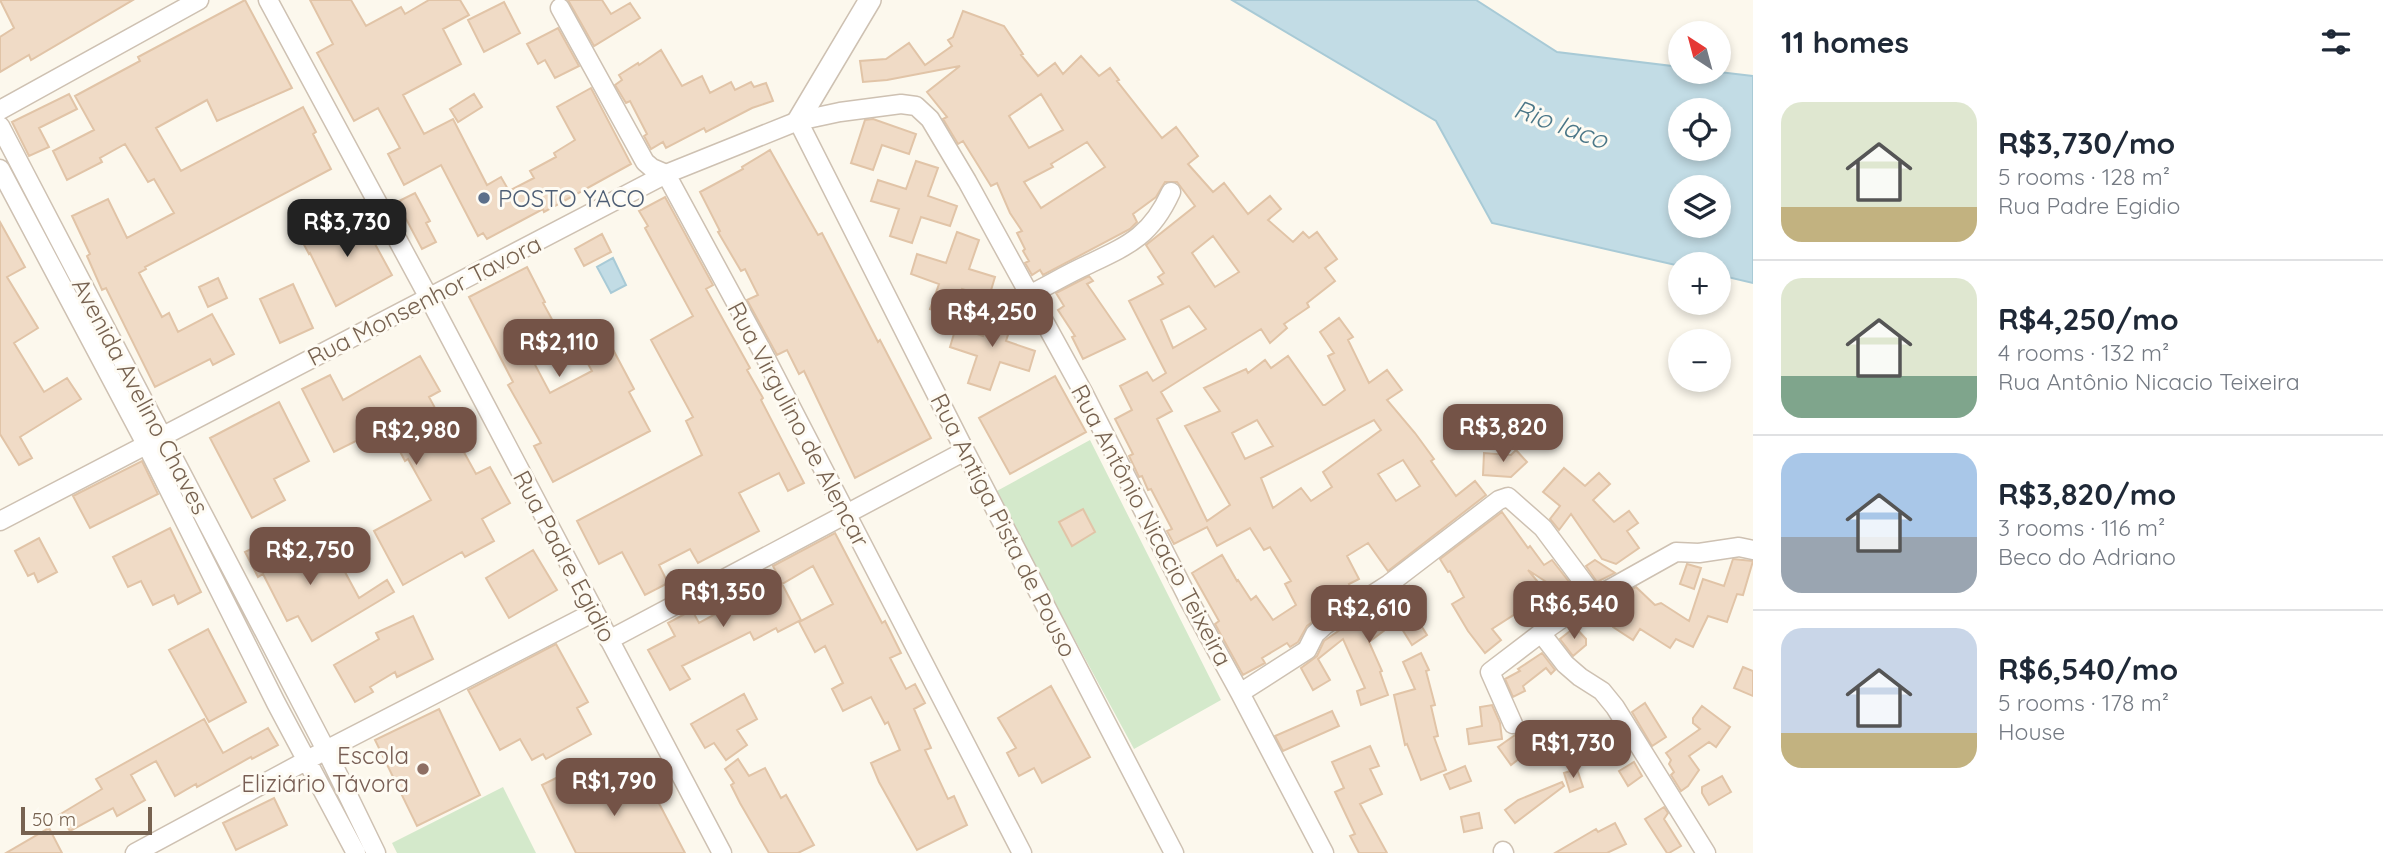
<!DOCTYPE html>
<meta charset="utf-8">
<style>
:root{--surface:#fff;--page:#f2f2f3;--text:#1f2937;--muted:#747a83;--line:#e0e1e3;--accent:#745347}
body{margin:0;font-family:Quicksand,sans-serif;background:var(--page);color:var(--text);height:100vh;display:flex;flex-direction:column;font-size:26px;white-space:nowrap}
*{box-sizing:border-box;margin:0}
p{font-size:23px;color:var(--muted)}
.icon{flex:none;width:38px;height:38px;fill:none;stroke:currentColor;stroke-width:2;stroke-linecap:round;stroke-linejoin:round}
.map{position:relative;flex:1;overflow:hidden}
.details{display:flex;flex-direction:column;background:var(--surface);width:630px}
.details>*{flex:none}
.needle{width:46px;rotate:324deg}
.buttons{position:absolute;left:1668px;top:21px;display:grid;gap:14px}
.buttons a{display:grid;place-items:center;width:63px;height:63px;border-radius:50%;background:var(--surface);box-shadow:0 4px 10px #0003;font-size:35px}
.scale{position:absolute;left:21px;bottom:18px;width:131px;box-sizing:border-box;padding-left:7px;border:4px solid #776250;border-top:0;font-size:19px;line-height:24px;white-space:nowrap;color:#776250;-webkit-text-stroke:5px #fefbf3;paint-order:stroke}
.price{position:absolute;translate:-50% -60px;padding:0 16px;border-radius:14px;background:var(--accent);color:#fff;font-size:23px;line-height:46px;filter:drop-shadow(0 2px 4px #0008)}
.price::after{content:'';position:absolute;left:50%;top:42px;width:21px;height:16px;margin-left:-10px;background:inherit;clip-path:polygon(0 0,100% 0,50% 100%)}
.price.selected{background:#222;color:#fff}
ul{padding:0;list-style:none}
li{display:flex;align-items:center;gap:21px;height:175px;padding:0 28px}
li+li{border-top:2px solid var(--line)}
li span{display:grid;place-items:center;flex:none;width:196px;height:140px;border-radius:21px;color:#555}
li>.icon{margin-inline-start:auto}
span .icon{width:84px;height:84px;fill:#fffc;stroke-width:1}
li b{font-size:30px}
h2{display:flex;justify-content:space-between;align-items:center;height:84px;padding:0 28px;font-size:30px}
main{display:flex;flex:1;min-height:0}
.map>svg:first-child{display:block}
.green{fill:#d4e9cb}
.water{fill:#c2dce5;stroke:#a8cad6;stroke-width:2;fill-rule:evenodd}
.building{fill:#f0dbc6;stroke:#e1c4a7;stroke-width:2;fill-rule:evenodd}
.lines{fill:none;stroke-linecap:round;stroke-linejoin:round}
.minor-casing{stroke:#cec1b2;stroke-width:21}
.tertiary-casing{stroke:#cec1b2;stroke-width:24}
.minor{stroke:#fff;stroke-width:18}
.tertiary{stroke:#fff;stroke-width:21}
.service-dot{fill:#5c6f8a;stroke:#fefbf3;stroke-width:2.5}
.education-dot{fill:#8d6e63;stroke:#fefbf3;stroke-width:2.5}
.labels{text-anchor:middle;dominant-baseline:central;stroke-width:6;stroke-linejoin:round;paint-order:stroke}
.service-label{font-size:24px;fill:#4e5e75;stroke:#fefbf3;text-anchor:start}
.street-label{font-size:24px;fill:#776250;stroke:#fefbf3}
.education-label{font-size:24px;fill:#785e54;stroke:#fefbf3;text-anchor:end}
.water-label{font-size:26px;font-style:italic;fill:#4b7788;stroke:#fefbf3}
</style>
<main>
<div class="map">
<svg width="1753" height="853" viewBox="0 0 1753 853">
<rect width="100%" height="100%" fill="#fcf8ed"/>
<!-- green -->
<path class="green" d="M1090 440 1221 700 1134 749 995 492Z
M503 787 536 853H397L392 843Z"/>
<!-- water -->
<path class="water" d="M1232 0H1476L1557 52 1680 67V72H1719L1753 76V283L1719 275 1718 264H1680V266L1492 223 1436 121ZM1680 110H1718V149H1680ZM1680 187H1718V226H1680Z
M613 258 626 285 611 293 597 267Z"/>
<!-- building -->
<path class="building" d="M0 0H133L31 60 29 55 0 72V37L14 28Z
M245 0 292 88 217 121 207 100 156 128 181 171 303 107 316 132 313 134 331 169 145 267 146 269 139 273 162 317 169 313 178 332 212 314 234 354 213 365 210 359 155 387 106 288 102 290 87 256 90 254 72 216 108 199 127 238 174 213 154 179 148 182 125 144 100 158 102 162 67 180 53 151 94 130 75 96 140 61 138 57Z
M310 0H351L366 26 401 7 405 14 429 0H460L469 15 443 29 461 64 403 95 424 134 453 119 487 185 501 177 509 191 534 178 530 171 556 157 554 153 575 140 557 107 591 88 631 164 544 212 543 209 487 239 483 233 478 236 441 165 404 185 388 154 400 148 378 108 354 121 317 53 333 44Z
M568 0H602L611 14 630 3 640 18 594 46Z
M504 2 520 33 484 52 468 20Z
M963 11 1004 26 1023 54 1021 55 1038 76 1055 63 1063 74 1081 56 1099 76 1110 68 1119 80 1117 81 1162 138 1176 127 1198 156 1188 164 1213 192 1224 183 1248 214 1270 196 1281 209 1268 220 1293 242 1303 232 1309 238 1317 232 1337 259 1325 268 1335 281 1307 303 1309 307 1284 324 1287 328 1270 343 1261 329 1161 392 1172 411 1157 419 1207 521 1230 505 1185 426 1220 411 1204 388 1246 369 1248 373 1265 360 1271 368 1288 356 1323 405H1325L1345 390 1328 356 1334 353 1320 332 1339 318 1353 337 1348 340 1369 383 1387 370 1402 390 1387 400 1415 433 1434 459 1431 461 1456 496 1475 481 1486 495 1388 571 1368 543 1347 556 1359 579 1349 584 1353 592 1344 596 1346 598 1307 626 1298 642 1290 647 1287 643 1262 658 1265 663 1243 675 1215 624 1219 621 1192 573 1222 555 1237 581 1238 580 1251 600 1256 596 1273 620 1296 605 1285 584 1291 581 1270 547 1264 550 1250 528 1217 546 1207 527 1174 544 1167 531 1172 529 1151 489 1148 490 1142 476 1139 477 1129 456 1133 454 1115 419 1132 410 1120 386 1147 372 1153 381 1166 373 1129 301 1163 284 1158 277 1164 273 1146 245 1195 206 1177 182H1165L1156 197 1133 214 1137 222 1130 229 1043 275 1040 270 1032 275 1025 263 1029 261 1023 251 1025 249 1017 233 1022 231 1010 213 997 183 991 186 963 141 958 144 943 119 947 117 927 92 960 66 887 80 863 82 860 61 886 59 909 43 925 65 952 46 948 40 953 37ZM1041 94 1063 130 1029 148 1009 116ZM1087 142 1105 167 1041 208 1024 182 1053 167 1051 164ZM1213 236 1239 272 1215 287 1192 253ZM1189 306 1206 329 1173 348 1161 320ZM1257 420 1273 446 1245 459 1232 433ZM1374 420 1381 430 1323 472 1332 487 1311 501 1301 488 1273 508 1261 478ZM1403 460 1420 486 1396 501 1378 474Z
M558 28 579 66 555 78 545 60 538 64 527 44Z
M661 50 682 86 702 76 710 93 731 82 735 90 751 82 754 87 766 83 773 101 752 108 706 132 704 128 666 148 663 142 651 149 644 136 647 134 630 101 626 103 615 85 622 80 619 75 638 63 639 65Z
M69 94 77 109 39 128 49 147 29 156 12 122Z
M474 94 482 107 458 122 450 109Z
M873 119 916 134 909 154 882 145 873 170 851 163 865 120Z
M770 150 818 235 822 233 878 342 880 340 931 438 855 478 804 371 799 374 787 350 777 355 747 300 758 295 745 269 741 271 718 232 720 231 700 192 743 169 742 167Z
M916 161 938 168 928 196 957 206 950 226 921 217 912 243 890 236 899 209 871 201 878 180 906 189Z
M415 193 430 221 426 223 436 242 422 249 397 202Z
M665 197 713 285 706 289 750 368 747 370 763 398 761 400 804 483 788 491 779 473 739 493 759 531 698 563 690 549 659 565 668 583 645 595 622 552 599 564 577 521 702 455 686 421 693 417 651 340 693 316 645 228 648 226 639 211Z
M355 213 362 226 364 224 392 275 336 306 310 253 309 254 302 241Z
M0 222 25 267 7 277 38 328 14 343 44 392 67 378 81 399 20 437 32 458 19 465 0 434Z
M957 232 979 240 969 269 995 277 989 297 962 289 953 316 930 309 939 284 911 274 917 254 946 263Z
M602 234 611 252 584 266 575 249Z
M527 267 545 302 543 303 565 343 533 361 550 393 592 371 573 337 599 323 634 389 629 392 650 431 553 482 534 446 541 443 508 385 513 382 469 297Z
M1089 276 1093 281 1087 284 1125 339 1083 359 1072 337 1075 336 1058 310 1064 306 1056 293Z
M218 278 227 298 208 307 199 287Z
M293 284 313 328 280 343 260 299Z
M993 307 1015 314 1006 341 1035 351 1029 371 1000 362 990 390 968 383 977 356 950 347 956 327 983 336Z
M420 356 440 391 429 397 456 447 460 445 476 474 490 467 510 503 482 519 494 541 465 557 462 552 403 585 374 531 431 500 408 459 405 461 385 423 361 436 362 438 334 452 302 389 330 375 343 400Z
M1055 376 1086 432 1010 474 979 418Z
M279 402 309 461 274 479 285 500 252 518 210 438Z
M1516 450 1527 462 1511 477 1483 475 1484 453 1511 455Z
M142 461 158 494 90 528 73 496Z
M1564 468 1585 486 1599 473 1610 484 1593 500 1614 522 1629 511 1638 523 1627 531 1639 548 1616 564 1602 559 1571 514 1559 530 1550 519 1560 506 1543 492Z
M1083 509 1095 532 1072 546 1059 522Z
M1502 512 1528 548 1530 546 1544 565 1552 560 1577 592 1571 598 1528 570 1557 605 1536 621 1526 607 1492 629 1501 640 1485 653 1468 631 1452 604 1464 597 1450 571 1448 572 1440 559Z
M170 528 201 592 178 604 174 595 153 605 141 581 128 587 113 557Z
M287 531 311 577 339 561 359 598 387 580 394 592 312 641 298 616 287 621 263 574 258 577 245 552Z
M835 533 882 623 885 621 901 653 890 658 906 689 915 684 925 703 914 709 931 748 925 750 948 799 954 796 967 825 917 850 879 782 871 763 900 750 888 722 885 724 871 697 843 711 832 689 843 683 825 646 815 652 799 622 833 604 813 566 782 584 773 566Z
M39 538 57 572 38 582 34 573 28 576 15 551Z
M533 550 557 590 509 618 486 578Z
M1733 559 1753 561 1743 595 1737 594 1727 622 1708 616 1693 647 1676 639 1670 648 1640 629 1633 640 1613 627 1597 606 1605 605 1636 587 1655 605 1661 603 1689 621 1703 579 1724 586Z
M1595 560 1615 573 1597 582 1586 566Z
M1687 564 1701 568 1694 589 1680 584Z
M779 578 801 620 778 632 776 628 754 640 750 632 682 666 690 679 670 690 648 650 675 636 668 623 692 610 699 623 734 604 731 599 751 588 753 592Z
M1409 586 1418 601 1409 606 1427 635 1412 645 1397 621 1369 642 1382 671 1380 672 1388 695 1361 705 1357 691 1365 688 1343 639 1318 659 1330 680 1313 690 1301 668 1317 656 1324 641 1360 616 1366 624 1388 607 1385 601Z
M413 616 433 659 397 677 395 672 370 687 373 692 355 702 334 665 379 639 376 633Z
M1575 627 1586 639V645L1573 656 1560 639Z
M208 629 246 702 209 722 169 650Z
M556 644 588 702 577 708 591 734 546 759 543 754 532 760 520 739 500 750 468 690Z
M1421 653 1429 670 1426 671 1435 705 1431 706 1438 736 1434 737 1446 770 1421 780 1407 744 1405 745 1394 695 1415 689 1403 662Z
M1542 653 1555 670 1551 674 1546 668 1523 686 1525 691 1513 697 1505 679 1520 671 1518 669Z
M1743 667 1753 671V696L1734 688Z
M1051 686 1090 757 1042 783 1034 768 1019 776 1007 753 1016 748 998 718Z
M744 694 757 719 737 730 747 745 726 760 714 743 705 748 691 724Z
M1645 703 1666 737 1652 746 1632 712Z
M1492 705 1500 723 1502 739 1469 744 1467 729 1482 726 1480 707Z
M1702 706 1730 727 1716 747 1709 742 1689 756 1699 770 1688 786 1681 791 1671 775 1674 772 1669 764 1671 760 1666 753 1700 729 1693 723V718Z
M439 709 480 795 417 826 375 740Z
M1332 711 1339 726 1283 751 1275 736Z
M204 719 223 753 268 728 278 745 252 759 251 757 197 787 196 784 175 796 156 761 131 775 145 800 117 816 113 808 70 831 59 815 102 789 96 779Z
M1515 735 1528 752 1511 765 1498 747Z
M1370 746 1379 766 1370 769 1382 794 1360 804 1387 853H1359L1350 836 1355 834 1335 792 1344 788 1332 762Z
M738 759 749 776 765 768 781 798 786 795 814 845 798 853H769L740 803 731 785 734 783 725 769Z
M1634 762 1642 776 1628 786 1619 771Z
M1465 766 1471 781 1450 789 1444 775Z
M641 769 685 853H576L542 785 564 774 578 801Z
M1577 769 1583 787 1570 792 1564 773Z
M1722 776 1731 792 1709 805 1702 793V787Z
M1562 782 1564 786 1515 823 1505 810 1518 800Z
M274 798 287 825 236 850 223 823Z
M1664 807 1668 813 1664 819 1681 846 1669 853H1667L1645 819Z
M1479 813 1482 828 1464 832 1461 817Z
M1615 823 1626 844 1607 853H1555L1596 829 1598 832Z
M49 828 62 853H6Z"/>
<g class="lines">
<!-- minor casing -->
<g class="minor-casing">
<path id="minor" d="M268 0 429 298 722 853
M560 8 645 162 652 168 666 174 761 349 1022 853
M0 110 199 0
M798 121 965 451 1174 853
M0 126 326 750 376 853
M0 169 146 444 276 703 356 853
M1029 295C1049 285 1067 274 1087 265 1129 245 1151 236 1171 192
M0 521 666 174 798 121 840 112 901 104 916 106 930 119 967 181 1083 392 1190 602 1240 693 1324 853
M1593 593 1577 608 1541 633 1565 664 1580 677 1602 691 1615 707 1706 853
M609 640 965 451
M1240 693 1307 650 1315 634 1325 625 1389 584 1499 500 1508 497 1543 528 1590 591 1599 595 1676 552 1699 553 1739 547 1753 550
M1513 724 1490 672 1541 633
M1503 851 1504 853
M135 853 326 750 594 612"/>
</g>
<!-- tertiary casing -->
<g class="tertiary-casing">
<path id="tertiary" d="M798 121 870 0"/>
</g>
<!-- minor -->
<use href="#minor" class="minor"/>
<!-- tertiary -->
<use href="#tertiary" class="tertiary"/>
</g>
<!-- markers -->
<circle class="service-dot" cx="484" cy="198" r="7"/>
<circle class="education-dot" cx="423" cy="769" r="7"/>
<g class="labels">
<!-- service labels -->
<g class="service-label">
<text x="498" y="198">POSTO YACO</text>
</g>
<!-- street labels -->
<g class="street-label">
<text transform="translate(424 300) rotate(-27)">Rua Monsenhor Tavora</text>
<text transform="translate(141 396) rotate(62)">Avenida Avelino Chaves</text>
<text transform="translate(799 424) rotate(62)">Rua Virgulino de Alencar</text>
<text transform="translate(1004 525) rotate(63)">Rua Antiga Pista de Pouso</text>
<text transform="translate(1152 525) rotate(62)">Rua Antônio Nicacio Teixeira</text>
<text transform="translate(565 556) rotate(62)">Rua Padre Egidio</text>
</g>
<!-- education labels -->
<g class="education-label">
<text x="409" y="755">Escola<tspan x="409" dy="28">Eliziário Távora</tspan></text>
</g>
<!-- water labels -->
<g class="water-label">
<text transform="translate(1561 124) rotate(20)">Rio Iaco</text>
</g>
</g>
</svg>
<div class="buttons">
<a><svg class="needle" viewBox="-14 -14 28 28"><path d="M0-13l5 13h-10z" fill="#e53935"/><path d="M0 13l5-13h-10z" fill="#747a83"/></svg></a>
<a><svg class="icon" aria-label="locate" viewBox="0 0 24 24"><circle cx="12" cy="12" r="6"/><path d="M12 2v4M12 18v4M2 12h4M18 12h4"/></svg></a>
<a><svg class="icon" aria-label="layers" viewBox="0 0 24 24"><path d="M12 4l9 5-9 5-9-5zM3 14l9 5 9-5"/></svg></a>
<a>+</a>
<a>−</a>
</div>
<div class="scale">50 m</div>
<b class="price selected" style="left:347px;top:259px">R$3,730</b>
<b class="price" style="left:992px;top:349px">R$4,250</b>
<b class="price" style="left:559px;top:379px">R$2,110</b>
<b class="price" style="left:1503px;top:464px">R$3,820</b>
<b class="price" style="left:416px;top:467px">R$2,980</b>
<b class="price" style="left:310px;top:587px">R$2,750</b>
<b class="price" style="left:723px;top:629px">R$1,350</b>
<b class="price" style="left:1574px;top:641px">R$6,540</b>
<b class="price" style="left:1369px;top:645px">R$2,610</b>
<b class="price" style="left:1573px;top:780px">R$1,730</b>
<b class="price" style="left:614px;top:818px">R$1,790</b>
</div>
<section class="details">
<h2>11 homes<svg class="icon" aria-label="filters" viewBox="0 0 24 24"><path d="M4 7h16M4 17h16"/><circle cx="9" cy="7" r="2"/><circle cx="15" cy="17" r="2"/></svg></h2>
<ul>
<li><span style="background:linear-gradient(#dfe7d0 75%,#c2b280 0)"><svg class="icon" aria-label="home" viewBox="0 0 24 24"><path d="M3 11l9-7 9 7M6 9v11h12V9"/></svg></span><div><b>R$3,730/mo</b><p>5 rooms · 128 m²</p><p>Rua Padre Egidio</p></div></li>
<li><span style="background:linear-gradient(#dfe7d0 70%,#7fa58c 0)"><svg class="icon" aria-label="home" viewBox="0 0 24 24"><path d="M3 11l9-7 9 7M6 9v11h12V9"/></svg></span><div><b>R$4,250/mo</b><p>4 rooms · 132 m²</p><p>Rua Antônio Nicacio Teixeira</p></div></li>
<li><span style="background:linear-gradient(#a9c7e8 60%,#9aa5b1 0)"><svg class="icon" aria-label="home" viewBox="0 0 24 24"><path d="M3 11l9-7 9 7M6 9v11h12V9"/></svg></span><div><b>R$3,820/mo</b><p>3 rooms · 116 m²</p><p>Beco do Adriano</p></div></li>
<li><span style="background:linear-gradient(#c9d6e8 75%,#c2b280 0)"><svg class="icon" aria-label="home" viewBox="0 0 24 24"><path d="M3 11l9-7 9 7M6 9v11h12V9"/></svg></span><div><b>R$6,540/mo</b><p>5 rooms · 178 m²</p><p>House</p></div></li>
</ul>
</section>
</main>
